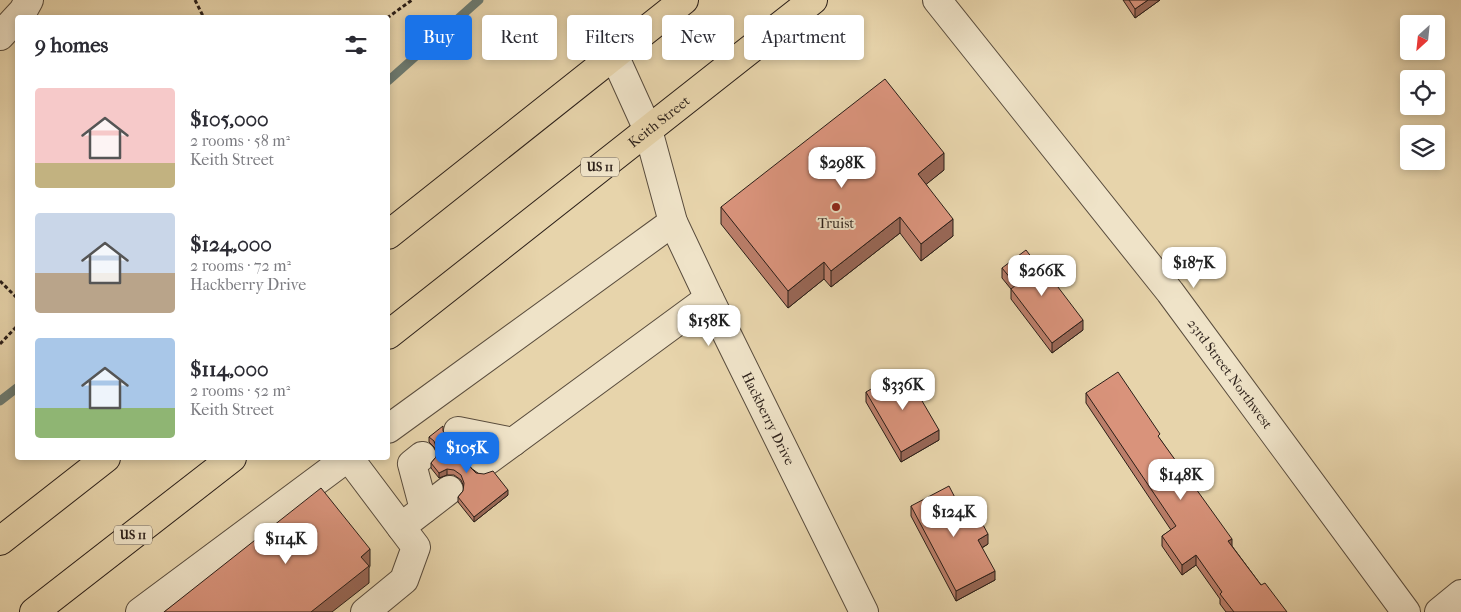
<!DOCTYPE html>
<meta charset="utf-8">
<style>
:root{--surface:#fff;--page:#f2f2f3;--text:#2b2b33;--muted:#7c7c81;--accent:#1a73e8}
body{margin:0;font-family:"IM FELL French Canon",serif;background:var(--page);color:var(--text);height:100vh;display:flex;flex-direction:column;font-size:19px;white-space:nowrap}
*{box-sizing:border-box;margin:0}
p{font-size:16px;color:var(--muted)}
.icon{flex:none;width:28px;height:28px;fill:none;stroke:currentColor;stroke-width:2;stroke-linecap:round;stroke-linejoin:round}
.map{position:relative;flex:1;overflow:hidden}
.sheet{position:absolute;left:15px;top:15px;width:375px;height:445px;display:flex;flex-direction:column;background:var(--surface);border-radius:5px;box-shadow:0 2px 8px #0003}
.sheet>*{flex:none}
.hud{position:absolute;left:405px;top:15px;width:475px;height:45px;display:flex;gap:10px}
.needle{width:32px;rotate:207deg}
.fabs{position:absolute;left:1400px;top:15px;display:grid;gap:10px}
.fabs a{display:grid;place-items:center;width:45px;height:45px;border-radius:5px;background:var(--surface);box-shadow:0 2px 8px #0003;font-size:25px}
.price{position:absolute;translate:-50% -42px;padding:0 11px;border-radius:10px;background:#fff;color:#222;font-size:16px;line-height:32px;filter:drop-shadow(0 1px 2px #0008)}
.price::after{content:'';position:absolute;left:50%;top:30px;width:15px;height:11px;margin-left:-8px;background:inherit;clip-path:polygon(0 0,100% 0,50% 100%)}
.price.selected{background:var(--accent);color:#fff}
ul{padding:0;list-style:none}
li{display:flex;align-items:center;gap:15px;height:125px;padding:0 20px}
li span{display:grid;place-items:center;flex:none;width:140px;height:100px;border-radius:5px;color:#555}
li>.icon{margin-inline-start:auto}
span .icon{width:60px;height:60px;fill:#fffc;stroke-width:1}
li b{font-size:21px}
h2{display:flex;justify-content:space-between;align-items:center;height:60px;padding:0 20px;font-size:21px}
.chip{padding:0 18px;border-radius:5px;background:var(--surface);box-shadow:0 2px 8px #0003;font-size:18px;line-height:45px}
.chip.selected{background:var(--accent);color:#fff}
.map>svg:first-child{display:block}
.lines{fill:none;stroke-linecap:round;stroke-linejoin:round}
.stream{stroke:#6b7a71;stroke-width:9}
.minor-casing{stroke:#594c3d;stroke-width:30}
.major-casing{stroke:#2a1e18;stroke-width:30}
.path{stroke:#2a1e18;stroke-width:3;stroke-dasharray:4 2.5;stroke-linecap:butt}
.minor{stroke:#efe3c8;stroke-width:28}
.major{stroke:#e7d4ab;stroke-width:28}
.wall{fill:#bb7e6a;stroke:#2a1e18}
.shaded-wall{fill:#986756;stroke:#2a1e18}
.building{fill:#d9937b;stroke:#2a1e18}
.poi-dot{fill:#8f2418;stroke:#efe3c8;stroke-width:2}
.labels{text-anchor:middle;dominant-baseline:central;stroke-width:4;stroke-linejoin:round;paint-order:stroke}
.shield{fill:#efe3c8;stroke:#65594d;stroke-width:1}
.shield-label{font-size:12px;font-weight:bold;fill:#2a1e18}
.street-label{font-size:14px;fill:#2a1e18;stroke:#efe3c8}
.poi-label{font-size:14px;fill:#2a1e18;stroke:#efe3c8}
</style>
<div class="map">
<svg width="1461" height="612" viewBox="0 0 1461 612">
<rect width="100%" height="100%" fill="#e7d4ab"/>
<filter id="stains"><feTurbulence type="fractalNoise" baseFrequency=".004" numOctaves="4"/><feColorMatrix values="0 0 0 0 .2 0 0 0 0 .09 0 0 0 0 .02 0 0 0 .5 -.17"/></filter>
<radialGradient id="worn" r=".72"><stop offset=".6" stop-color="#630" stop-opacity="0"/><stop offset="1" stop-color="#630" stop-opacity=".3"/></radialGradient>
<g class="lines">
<!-- stream -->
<path class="stream" d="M388 81 479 0
M0 401 18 387"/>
<!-- minor casing -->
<g class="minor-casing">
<g id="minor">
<path id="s1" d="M937 0 1170 292 1406 612"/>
<path d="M0 36 23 11 29 0"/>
<path id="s2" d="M614 55 648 130 673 222 709 298 864 612"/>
<path d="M388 429 673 222"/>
<path d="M458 431 513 442"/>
<path d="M422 456 412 464 424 509"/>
<path d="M349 458 416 547 404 580 365 612"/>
<path d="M483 464 709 298"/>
<path d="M401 527 449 490"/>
<path d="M140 612 347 458"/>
<path d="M1439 612 1461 594"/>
</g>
</g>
<!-- major casing -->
<g class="major-casing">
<g id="major">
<path d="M388 235 684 0"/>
<path id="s3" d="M388 335 813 0"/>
<path d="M0 541 106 458"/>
<path d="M34 612 232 458"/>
</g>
</g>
<!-- path -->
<path class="path" d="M195 0 204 18
M387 18 412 0
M0 281 18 299
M0 344 18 325"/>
<!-- minor -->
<use href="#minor" class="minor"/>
<!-- major -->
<use href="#major" class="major"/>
</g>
<!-- wall -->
<path class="wall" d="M1123 0H1160L1135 18Z
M944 170 926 184 953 236 921 261 900 233 831 287 824 279 788 308 721 224V207Z
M1002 268 1083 330 1052 353 1011 299V289L1002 278Z
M866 392 939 440 901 462 866 402Z
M1086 393 1160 439 1232 546 1261 585 1287 612H1226L1220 604V599L1196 565 1182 575 1162 546V536L1171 530 1086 403Z
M443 431 448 438 474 451 469 457 468 462 471 468 508 495 474 522 458 502V497L463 491 464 487 461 480 454 475H447L439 478 431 468V463L436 457 437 453 434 447 429 442V437Z
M911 506 964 515 988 544 982 548 995 580 956 601 911 516Z"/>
<!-- shaded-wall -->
<path class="shaded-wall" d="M1148 0H1160L1135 18V9Z
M944 153V170L918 191V174Z
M900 217V233L831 287V271Z
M953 219V236L921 261V244Z
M824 262V279L788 308V291Z
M1083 320V330L1052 353V343Z
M939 430V440L901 462V452Z
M474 446V451L469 457 467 465 469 452Z
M447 469V475L439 478V473Z
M508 490V495L474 522V517Z
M988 534V544L978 550V540Z
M1232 539V549L1228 541Z
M370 549V566L369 568V583L332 612H311L361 557Z
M1196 555V565L1182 575V565Z
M995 571V580L956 601V591Z"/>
<!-- building -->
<path class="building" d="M1129 0H1148L1135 9Z
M885 79 944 153 918 174 953 219 921 244 900 217 831 271 824 262 788 291 721 207Z
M1026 250 1039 267 1042 266 1083 320 1052 343 1011 289 1016 285 1002 268Z
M904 370 939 430 901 452 866 392Z
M1118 372 1160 434 1158 436 1232 539 1228 541 1261 585 1265 583 1287 612H1234L1220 594 1222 592 1196 555 1182 565 1162 536 1176 526 1086 393Z
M443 426V431L448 438 455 441 472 445 474 446 469 452 467 460 471 468 476 473 484 474 493 471 508 490 474 517 458 497 463 491 464 483 461 475 454 470 447 469 439 473 431 463 436 457 437 449 434 441 429 437Z
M949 486 964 515 975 510 988 534 978 540 995 571 956 591 911 506Z
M321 488 370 549 361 557 369 566 311 612H164Z"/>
<!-- markers -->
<circle class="poi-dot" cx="836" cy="207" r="5"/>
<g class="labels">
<!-- shield labels -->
<g class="shield">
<rect x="581" y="157.5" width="38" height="19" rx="4"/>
<rect x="114" y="525.5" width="38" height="19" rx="4"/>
</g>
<g class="shield-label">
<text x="600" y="167">US 11</text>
<text x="133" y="535">US 11</text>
</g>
<!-- street labels -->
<g class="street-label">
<text stroke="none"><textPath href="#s3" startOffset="345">Keith Street</textPath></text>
<text stroke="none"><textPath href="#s1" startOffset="475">23rd Street Northwest</textPath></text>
<text stroke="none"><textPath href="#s2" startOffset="396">Hackberry Drive</textPath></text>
</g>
<!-- poi labels -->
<g class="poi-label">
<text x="836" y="223">Truist</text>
</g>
</g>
<rect width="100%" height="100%" filter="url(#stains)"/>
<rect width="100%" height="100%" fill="url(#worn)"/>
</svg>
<div class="fabs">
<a><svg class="needle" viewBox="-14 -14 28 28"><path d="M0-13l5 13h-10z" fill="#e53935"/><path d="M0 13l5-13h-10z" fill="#7c7c81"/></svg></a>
<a><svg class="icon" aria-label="locate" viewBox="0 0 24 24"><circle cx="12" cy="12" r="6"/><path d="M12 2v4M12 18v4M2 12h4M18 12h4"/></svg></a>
<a><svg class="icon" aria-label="layers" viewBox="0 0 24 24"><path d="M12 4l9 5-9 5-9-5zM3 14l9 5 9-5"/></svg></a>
</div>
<b class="price" style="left:842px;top:189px">$298K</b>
<b class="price" style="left:1194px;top:289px">$187K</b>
<b class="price" style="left:1042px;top:297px">$266K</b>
<b class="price" style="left:709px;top:347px">$158K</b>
<b class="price" style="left:903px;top:411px">$336K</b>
<b class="price selected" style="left:467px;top:474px">$105K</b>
<b class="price" style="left:1181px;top:501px">$148K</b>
<b class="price" style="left:954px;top:538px">$124K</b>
<b class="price" style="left:286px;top:565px">$114K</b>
<div class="hud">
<a class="chip selected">Buy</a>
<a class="chip">Rent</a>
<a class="chip">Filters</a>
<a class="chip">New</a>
<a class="chip">Apartment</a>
</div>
<section class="sheet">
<h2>9 homes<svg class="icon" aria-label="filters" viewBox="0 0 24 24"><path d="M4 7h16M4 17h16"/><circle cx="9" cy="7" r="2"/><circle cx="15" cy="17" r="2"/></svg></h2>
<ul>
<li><span style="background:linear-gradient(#f6c9c9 75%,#c2b280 0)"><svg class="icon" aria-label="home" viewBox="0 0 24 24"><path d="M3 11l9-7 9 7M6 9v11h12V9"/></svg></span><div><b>$105,000</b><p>2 rooms · 58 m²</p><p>Keith Street</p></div></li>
<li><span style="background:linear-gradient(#c9d6e8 60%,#b9a48a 0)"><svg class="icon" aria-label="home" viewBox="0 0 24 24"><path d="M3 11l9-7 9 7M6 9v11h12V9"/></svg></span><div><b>$124,000</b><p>2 rooms · 72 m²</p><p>Hackberry Drive</p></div></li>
<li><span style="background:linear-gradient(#a9c7e8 70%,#8fb573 0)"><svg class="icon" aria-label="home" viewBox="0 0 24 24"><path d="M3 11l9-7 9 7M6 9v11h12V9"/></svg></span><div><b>$114,000</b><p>2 rooms · 52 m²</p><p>Keith Street</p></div></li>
</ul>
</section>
</div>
